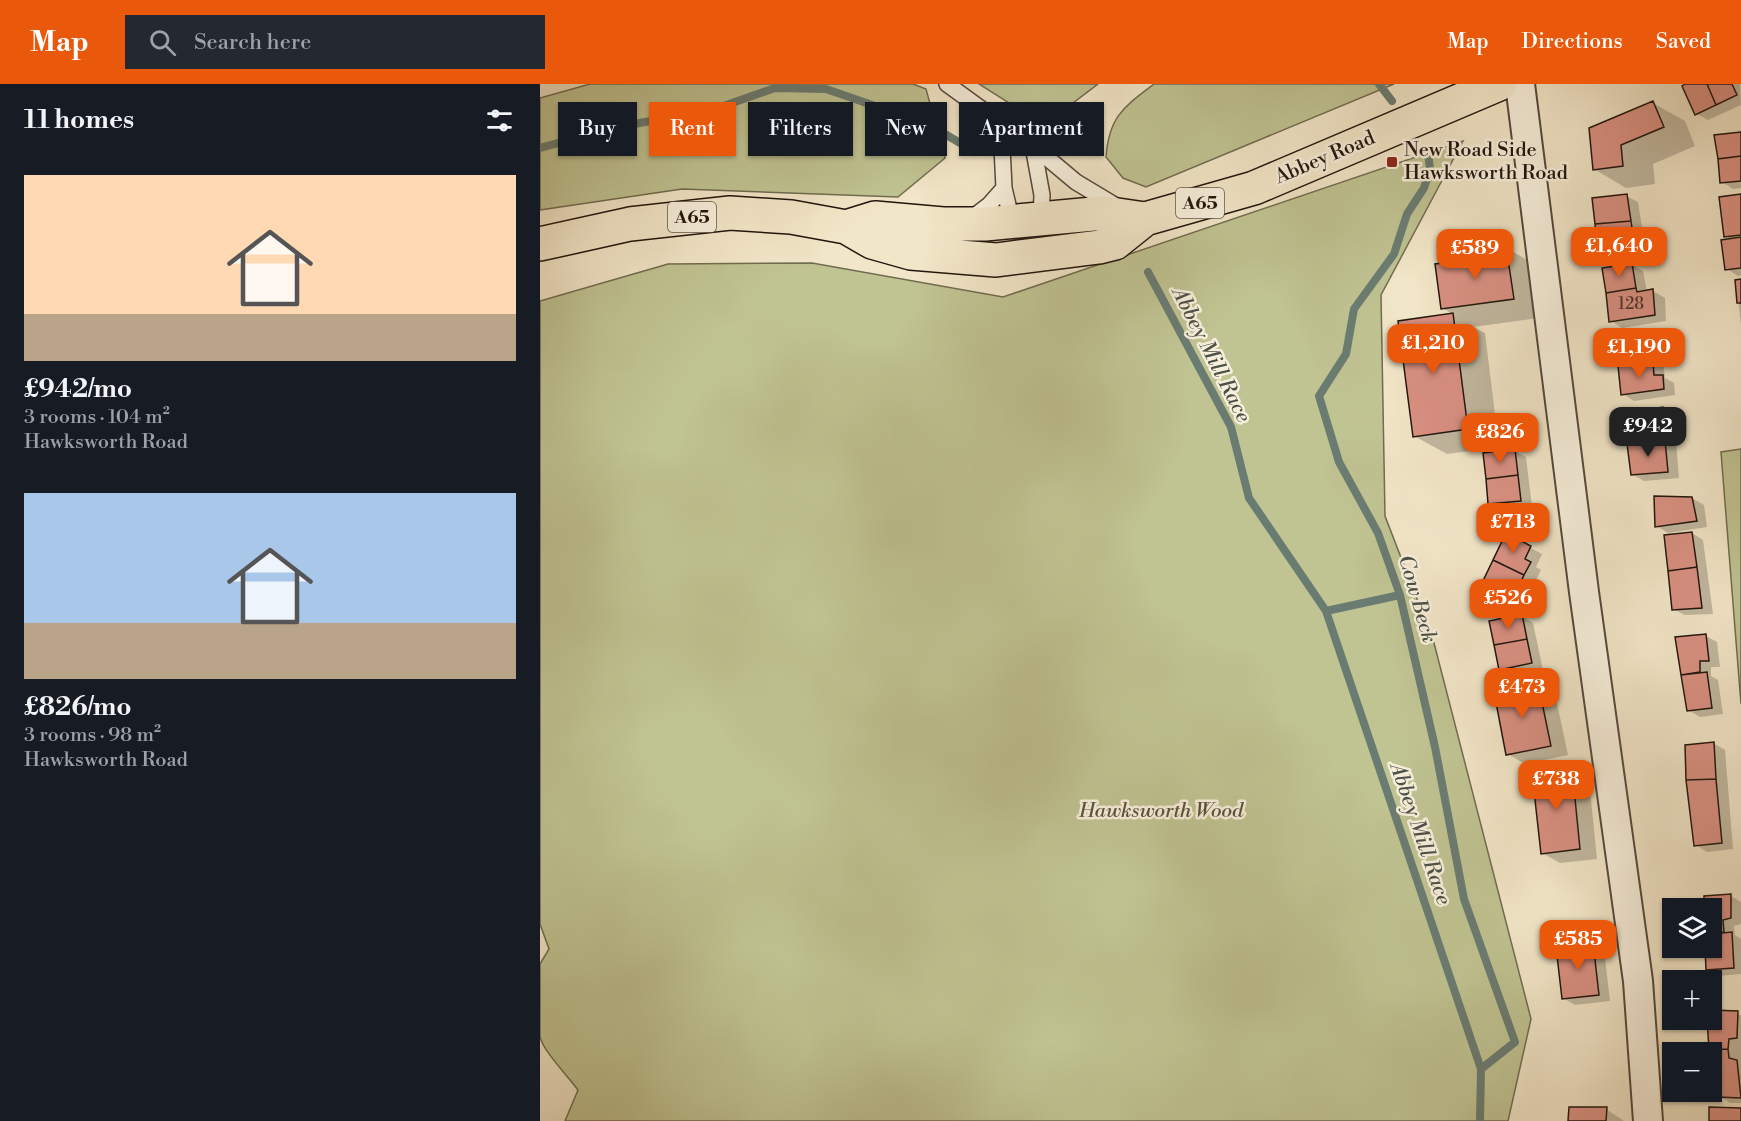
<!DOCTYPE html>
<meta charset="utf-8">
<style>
:root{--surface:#171b24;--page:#242831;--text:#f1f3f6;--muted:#9ea1a6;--accent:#ea580c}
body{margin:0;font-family:"Libre Bodoni",serif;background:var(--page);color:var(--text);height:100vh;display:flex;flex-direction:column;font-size:22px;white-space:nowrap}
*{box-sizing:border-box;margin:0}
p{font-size:20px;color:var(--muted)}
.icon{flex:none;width:33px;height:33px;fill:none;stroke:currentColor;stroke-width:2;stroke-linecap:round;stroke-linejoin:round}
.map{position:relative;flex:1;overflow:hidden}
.panel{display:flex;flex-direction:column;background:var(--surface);width:540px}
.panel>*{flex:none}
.hud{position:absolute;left:18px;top:18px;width:570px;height:54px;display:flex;gap:12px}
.fabs{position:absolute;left:1122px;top:814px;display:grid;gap:12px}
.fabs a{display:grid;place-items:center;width:60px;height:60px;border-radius:0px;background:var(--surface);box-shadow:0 2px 4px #0004;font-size:30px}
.price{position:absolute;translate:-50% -51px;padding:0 14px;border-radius:12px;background:var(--accent);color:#fff;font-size:20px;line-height:39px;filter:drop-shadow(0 2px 3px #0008)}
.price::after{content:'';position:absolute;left:50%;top:36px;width:18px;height:14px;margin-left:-9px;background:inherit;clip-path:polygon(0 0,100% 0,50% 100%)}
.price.on{background:#222;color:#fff}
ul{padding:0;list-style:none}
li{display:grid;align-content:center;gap:12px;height:318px;padding:0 24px}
li span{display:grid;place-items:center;height:186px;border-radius:0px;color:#555}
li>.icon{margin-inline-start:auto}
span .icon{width:108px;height:108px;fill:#fffc;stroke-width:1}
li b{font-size:26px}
h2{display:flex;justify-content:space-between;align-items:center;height:72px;padding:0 24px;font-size:26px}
.pill{padding:0 21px;border-radius:0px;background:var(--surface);box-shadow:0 2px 4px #0004;font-size:21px;line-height:54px}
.pill.on{background:var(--accent);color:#fff}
header{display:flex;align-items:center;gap:36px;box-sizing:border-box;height:84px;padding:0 30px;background:var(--accent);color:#fff}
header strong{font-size:28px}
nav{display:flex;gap:33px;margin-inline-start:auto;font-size:21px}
.search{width:420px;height:54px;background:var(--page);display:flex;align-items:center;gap:15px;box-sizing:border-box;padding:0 21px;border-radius:0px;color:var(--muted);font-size:22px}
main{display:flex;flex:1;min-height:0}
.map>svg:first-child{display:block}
.green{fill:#c0c392;stroke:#706c50;stroke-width:1.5}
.shadow{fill:#0003}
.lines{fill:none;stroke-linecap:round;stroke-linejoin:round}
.stream{stroke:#6a7c72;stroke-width:8}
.building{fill:#da9183;stroke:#21150e;stroke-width:1.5}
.service-casing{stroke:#55493c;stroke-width:18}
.minor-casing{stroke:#55493c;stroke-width:32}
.primary-casing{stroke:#21150e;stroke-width:36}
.service{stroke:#f7efdb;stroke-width:15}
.minor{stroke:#f7efdb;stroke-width:28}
.primary{stroke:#f2e6c8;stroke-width:33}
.poi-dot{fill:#8f2418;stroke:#f7efdb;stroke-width:2}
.labels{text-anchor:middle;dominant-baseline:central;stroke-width:5;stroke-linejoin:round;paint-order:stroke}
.number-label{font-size:16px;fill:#4f342b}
.shield{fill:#f7efdb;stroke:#61564c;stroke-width:1.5}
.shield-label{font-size:18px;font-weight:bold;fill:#21150e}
.poi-label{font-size:20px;fill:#21150e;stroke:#f7efdb;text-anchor:start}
.street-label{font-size:20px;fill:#21150e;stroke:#f7efdb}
.park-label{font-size:20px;font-style:italic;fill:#59523c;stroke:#f7efdb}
.water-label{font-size:21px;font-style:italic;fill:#4c5148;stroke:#f7efdb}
</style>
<header>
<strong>Map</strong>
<div class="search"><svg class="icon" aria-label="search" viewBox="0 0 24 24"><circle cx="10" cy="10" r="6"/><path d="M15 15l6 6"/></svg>Search here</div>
<nav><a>Map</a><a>Directions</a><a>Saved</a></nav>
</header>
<main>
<section class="panel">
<h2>11 homes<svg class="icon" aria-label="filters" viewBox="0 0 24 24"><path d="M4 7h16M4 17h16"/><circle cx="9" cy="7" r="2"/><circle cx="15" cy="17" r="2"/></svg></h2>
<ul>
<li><span style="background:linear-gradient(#ffd9b3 75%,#b9a48a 0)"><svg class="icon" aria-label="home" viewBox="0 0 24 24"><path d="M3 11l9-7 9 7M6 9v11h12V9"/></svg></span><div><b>£942/mo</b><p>3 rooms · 104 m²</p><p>Hawksworth Road</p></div></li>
<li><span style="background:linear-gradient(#a9c7e8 70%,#b9a48a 0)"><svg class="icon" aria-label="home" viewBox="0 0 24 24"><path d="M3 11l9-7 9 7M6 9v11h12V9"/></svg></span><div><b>£826/mo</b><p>3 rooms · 98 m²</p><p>Hawksworth Road</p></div></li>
</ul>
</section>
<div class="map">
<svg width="1201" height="1037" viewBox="0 0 1201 1037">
<rect width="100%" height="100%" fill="#f2e6c8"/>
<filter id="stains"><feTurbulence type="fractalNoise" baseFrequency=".00333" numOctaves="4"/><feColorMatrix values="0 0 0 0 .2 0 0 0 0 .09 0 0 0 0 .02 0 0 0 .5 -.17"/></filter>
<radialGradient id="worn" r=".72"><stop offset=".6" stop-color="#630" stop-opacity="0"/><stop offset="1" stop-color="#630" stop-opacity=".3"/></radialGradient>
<!-- green -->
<path class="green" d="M50 0H373L386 5 405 74 358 113 142 105 0 126V14Z
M439 0H558L504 41Z
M614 0H854L606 103 583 94 566 73C569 32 584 23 614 0Z
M923 57 841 211 845 432 894 559 991 935 968 1037H25L38 1006C28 992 2 966 0 952V880L9 865 0 840V217L128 180 272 179 463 213Z
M1201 365V620L1181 368Z"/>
<!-- shadow -->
<path class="shadow" d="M1149 0H1200L1201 21 1168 36 1157 30Z
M1113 19 1145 37 1155 62 1113 80 1115 100 1086 104 1054 85Z
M1201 50V104L1193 105 1182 98 1176 53Z
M1201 111V191L1198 192 1187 185 1192 156 1186 152 1181 114Z
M1086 112 1098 118 1106 169 1071 172 1060 166Z
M966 164 998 182 1005 233 933 243 945 249 959 363 907 370 874 352 860 238 914 231 902 224 937 176Z
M1092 181 1103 187 1107 208 1113 207 1125 214 1126 237 1082 244 1071 237Z
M1196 197H1201V241Z
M1110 254 1121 260 1125 294 1134 299 1135 311 1094 317 1083 310Z
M1122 325 1134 332 1139 394 1104 397 1092 390Z
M975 367 986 373 992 423 961 426 950 419Z
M1152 414 1164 421 1167 443 1128 449 1116 442Z
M1152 449 1163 456 1173 530 1145 531 1133 525Z
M967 451 1002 470 996 483 1001 486 988 513 981 510 977 518 954 507Z
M982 532 993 539 1003 586 972 592 961 585Z
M1166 552 1177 558 1180 583H1171V592L1178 596 1183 630 1160 633 1148 626 1137 555Z
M998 600 1015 610 1028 671 985 680 968 670Z
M1173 659 1185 666 1193 765 1167 768 1156 761Z
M1031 686 1049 696 1057 775 1020 779 1002 769Z
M1191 812 1201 818V840L1194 842 1195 851 1201 855V890L1179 892 1168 885 1167 864H1172V825H1166Z
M1053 860 1064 866 1070 917 1035 921 1023 914Z
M1172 928 1201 931V1019H1190L1179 1012V1005L1173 1001 1169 936H1172Z
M1066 1025 1084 1037H1030Z"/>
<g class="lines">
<!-- stream -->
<path class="stream" d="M839 0 852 17
M0 64 78 43 175 25 235 4 286 5 390 41 435 68
M888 69 890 85 884 104 867 130 854 170 814 225 806 270 779 312 799 378 838 449 860 511 895 663 924 815 975 958 941 985
M608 188 691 343 709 414 786 527 941 985 940 1037
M786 527 860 511"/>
</g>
<!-- building -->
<path class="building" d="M1145 0H1167L1176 21 1155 31 1142 2Z
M1167 0H1192L1197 11 1176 21Z
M1113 17 1124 43 1081 61 1083 82 1053 86 1049 44Z
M1201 48V72L1178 75 1174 51Z
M1201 72V97L1180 99 1178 75Z
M1087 110 1091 137 1055 140 1052 114Z
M1201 110V151L1184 153 1179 113Z
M1091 137 1095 163 1058 166 1055 140Z
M1201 153V184L1185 186 1181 156Z
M966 162 974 215 901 225 895 180 936 174 935 167Z
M1092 179 1096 204 1066 209 1062 184Z
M1201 195V219H1197L1195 196Z
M1096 204 1097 208 1113 205 1115 231 1069 238 1066 209Z
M913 229 928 345 873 353 858 237Z
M1110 252 1113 278 1078 282 1075 256Z
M1113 278 1114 291H1123L1124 305 1081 311 1078 282Z
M1123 323 1125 356 1087 360 1084 329Z
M1125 356 1128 388 1091 391 1087 360Z
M975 365 978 391 946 395 943 369Z
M978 391 981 417 948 420 946 395Z
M1114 412 1152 413 1157 437 1115 443Z
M1152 448 1157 483 1128 487 1124 451Z
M966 449 991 462 985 475 991 478 984 491 953 476Z
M953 476 984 491 976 508 969 504 965 513 941 501Z
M1157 483 1162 524 1132 526 1128 487Z
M982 530 987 555 954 561 949 537Z
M1166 550 1169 577H1160V588L1141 591 1135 553Z
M987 555 992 579 959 586 954 561Z
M1167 588 1172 624 1147 627 1141 591Z
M998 599 1011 662 966 671 954 608Z
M1174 658 1176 695 1146 696 1145 661Z
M1032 684 1040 765 1001 770 992 689Z
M1176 695 1182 759 1154 762 1146 696Z
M1191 810V834L1183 836 1184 848 1172 850V825H1164V812Z
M1192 848 1194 884 1166 886 1165 864H1172V850Z
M1053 858 1059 911 1022 915 1016 863Z
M1172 926 1198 927 1197 954 1189 955 1188 965 1169 966 1167 936H1172Z
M1188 965 1189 974 1197 976 1201 1014 1177 1013 1178 1003 1172 1002V969L1169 966Z
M1029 1023H1067L1066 1037H1028Z
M1169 1023 1201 1024V1037H1169Z"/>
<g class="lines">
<!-- service casing -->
<g class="service-casing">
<path id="service" d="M407 0 451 32 470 38 493 62 536 98 576 122
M451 32 462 63 464 104 472 138
M493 62 502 111 501 136
M432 134 449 121 464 104"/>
</g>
<!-- minor casing -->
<g class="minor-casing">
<path id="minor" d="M980 0 1044 508 1098 897 1108 1037"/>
</g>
<!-- primary casing -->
<g class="primary-casing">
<path id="primary" d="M306 143 335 134 403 140H445L564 129 605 135
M0 160 90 140 190 129 251 133 306 143 332 158 371 169 456 176 559 163 575 159 605 135 714 104 959 0"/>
</g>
<!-- service -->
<use href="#service" class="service"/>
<!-- minor -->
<use href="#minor" class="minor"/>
<!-- primary -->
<use href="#primary" class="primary"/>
</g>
<!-- markers -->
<rect class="poi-dot" x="846" y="72" width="12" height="12" rx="3"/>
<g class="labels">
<!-- number labels -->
<g class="number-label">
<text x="1091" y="220">128</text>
</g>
<!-- shield labels -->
<g class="shield">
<rect x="636" y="104" width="48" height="30" rx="4.5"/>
<rect x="128" y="118" width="48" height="30" rx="4.5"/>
</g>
<g class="shield-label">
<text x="660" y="119">A65</text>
<text x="152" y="133">A65</text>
</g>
<!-- poi labels -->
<g class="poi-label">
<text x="864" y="66">New Road Side<tspan x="864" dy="23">Hawksworth Road</tspan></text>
</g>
<!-- street labels -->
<g class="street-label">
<text transform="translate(785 74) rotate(-23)">Abbey Road</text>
</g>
<!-- park labels -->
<g class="park-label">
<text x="621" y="727">Hawksworth Wood</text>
</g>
<!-- water labels -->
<g class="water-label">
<text transform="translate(671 271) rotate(63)">Abbey Mill Race</text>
<text transform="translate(877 515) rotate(74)">Cow Beck</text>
<text transform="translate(880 750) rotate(71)">Abbey Mill Race</text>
</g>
</g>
<rect width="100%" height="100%" filter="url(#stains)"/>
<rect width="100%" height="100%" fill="url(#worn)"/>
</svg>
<div class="fabs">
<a><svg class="icon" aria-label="layers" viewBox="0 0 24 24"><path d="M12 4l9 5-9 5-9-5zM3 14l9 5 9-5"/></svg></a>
<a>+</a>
<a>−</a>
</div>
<b class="price" style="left:1079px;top:194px">£1,640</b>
<b class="price" style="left:935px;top:196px">£589</b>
<b class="price" style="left:893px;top:291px">£1,210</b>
<b class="price" style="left:1099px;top:295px">£1,190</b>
<b class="price on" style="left:1108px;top:374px">£942</b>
<b class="price" style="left:960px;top:380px">£826</b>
<b class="price" style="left:973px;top:470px">£713</b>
<b class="price" style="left:968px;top:546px">£526</b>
<b class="price" style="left:982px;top:635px">£473</b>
<b class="price" style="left:1016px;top:727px">£738</b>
<b class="price" style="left:1038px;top:887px">£585</b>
<div class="hud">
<a class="pill">Buy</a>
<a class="pill on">Rent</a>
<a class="pill">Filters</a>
<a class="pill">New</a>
<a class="pill">Apartment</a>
</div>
</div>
</main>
